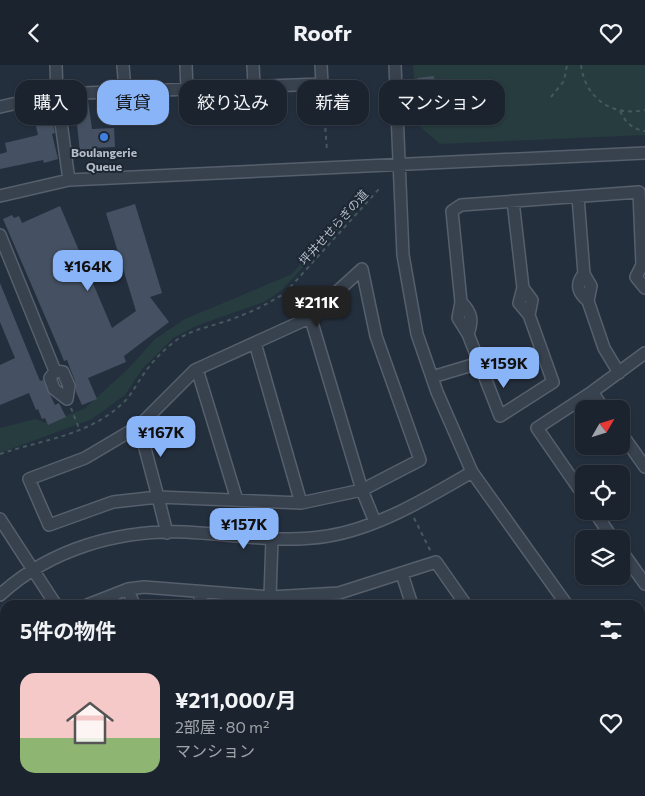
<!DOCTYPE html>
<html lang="ja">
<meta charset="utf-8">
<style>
:root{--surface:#1b232e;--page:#282f3a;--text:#f1f3f6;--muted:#a0a4aa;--line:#39404a;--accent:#8ab4f8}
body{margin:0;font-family:Commissioner,"Noto Sans JP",sans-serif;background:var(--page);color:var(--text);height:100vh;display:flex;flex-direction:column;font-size:19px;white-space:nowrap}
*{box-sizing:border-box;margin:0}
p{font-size:16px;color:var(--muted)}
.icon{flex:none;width:28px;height:28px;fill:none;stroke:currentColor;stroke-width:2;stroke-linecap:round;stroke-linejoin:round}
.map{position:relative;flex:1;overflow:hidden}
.details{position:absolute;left:0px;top:535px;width:645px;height:196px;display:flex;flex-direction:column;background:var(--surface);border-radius:15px 15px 0 0;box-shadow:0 1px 4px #0004,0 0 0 1px var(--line)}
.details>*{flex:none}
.banner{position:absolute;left:15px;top:15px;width:615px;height:45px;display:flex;gap:10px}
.needle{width:32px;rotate:51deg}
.buttons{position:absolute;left:575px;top:335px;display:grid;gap:10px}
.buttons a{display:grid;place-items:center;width:55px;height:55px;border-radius:10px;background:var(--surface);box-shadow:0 1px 4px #0004,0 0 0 1px var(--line);font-size:25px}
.price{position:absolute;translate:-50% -42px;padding:0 11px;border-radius:10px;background:var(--accent);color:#111;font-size:16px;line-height:32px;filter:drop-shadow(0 1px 2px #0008)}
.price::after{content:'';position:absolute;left:50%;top:30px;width:15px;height:11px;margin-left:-8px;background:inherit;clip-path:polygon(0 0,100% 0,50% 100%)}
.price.on{background:#222;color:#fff}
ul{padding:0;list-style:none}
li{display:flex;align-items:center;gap:15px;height:125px;padding:0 20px}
li span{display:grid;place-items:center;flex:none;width:140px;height:100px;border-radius:15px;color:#555}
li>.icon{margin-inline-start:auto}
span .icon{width:60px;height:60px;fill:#fffc;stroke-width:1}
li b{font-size:21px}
h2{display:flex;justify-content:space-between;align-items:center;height:60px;padding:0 20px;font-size:21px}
.tag{padding:0 18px;border-radius:15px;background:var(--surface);box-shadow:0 1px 4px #0004,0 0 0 1px var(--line);font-size:18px;line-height:45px}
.tag.on{background:var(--accent);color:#111}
header{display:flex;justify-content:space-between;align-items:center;height:65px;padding:0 20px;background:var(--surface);font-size:22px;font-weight:700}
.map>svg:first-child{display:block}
.green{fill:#263c3f}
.building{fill:#455162}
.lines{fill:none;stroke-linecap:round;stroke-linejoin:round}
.minor-casing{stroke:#565f6c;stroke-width:14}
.path{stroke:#44595c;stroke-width:2;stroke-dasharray:4 4;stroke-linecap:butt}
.minor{stroke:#38414e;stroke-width:11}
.rail-casing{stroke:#5a6575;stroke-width:5.5}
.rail{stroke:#1d2633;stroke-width:4;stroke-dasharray:11;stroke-linecap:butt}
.shop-dot{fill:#3f7fe0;stroke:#1d2633;stroke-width:2}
.labels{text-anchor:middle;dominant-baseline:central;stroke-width:4;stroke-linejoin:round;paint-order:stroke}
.poi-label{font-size:12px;font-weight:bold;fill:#b4bcc9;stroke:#1d2633}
.street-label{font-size:12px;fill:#b4bcc9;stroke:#1d2633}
</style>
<header><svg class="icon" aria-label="back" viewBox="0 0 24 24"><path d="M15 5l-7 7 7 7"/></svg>Roofr<svg class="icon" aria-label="heart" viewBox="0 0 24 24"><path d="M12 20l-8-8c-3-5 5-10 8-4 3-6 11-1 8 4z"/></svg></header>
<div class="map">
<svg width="645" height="731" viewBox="0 0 645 731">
<rect width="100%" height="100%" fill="#242f3e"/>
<!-- green -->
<path class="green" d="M413 0H645V70L440 79 417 59Z
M358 133 366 134 282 225 264 237 196 261 173 273 143 303 125 330 92 354 0 388V363L36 354 45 358 84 344 129 303 155 274 185 254 292 209Z"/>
<!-- building -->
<path class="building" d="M434 11 437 42 420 44 417 13Z
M356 33 357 55 352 60H332L331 34Z
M88 35 92 64 114 63 115 82 92 83 93 87 80 88 77 59 74 60 71 36Z
M49 40 55 68 52 69 58 94 44 98 43 95 0 104V89L7 87 5 78 38 70 32 44Z
M135 139 162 228 150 232 169 257 124 291 126 297 88 313 97 334 82 340 76 327 75 316 67 295 64 296 60 286 3 154 12 150 14 153 19 151 22 158 60 141 112 263 136 246 106 148Z
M0 218 40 316 43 315 55 340 59 338 66 352 48 360 45 353 42 354 38 344 36 345 29 328 0 340V300L15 293 0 257Z"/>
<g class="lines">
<!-- minor casing -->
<g class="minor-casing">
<path id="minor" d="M56 0 57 29 69 115
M123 0 125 26
M186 0 187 24
M253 0 254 20
M395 0 403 190 417 269 437 327 472 407 567 540
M0 42 57 29 322 19 321 0
M0 131 69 115 645 88
M578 132 584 209C575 219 578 228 588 236L604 283 619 308
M513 136 523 223 519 238 529 250 553 317 500 351 468 269 458 253 461 237 452 146 461 140 639 127 642 200 636 212 645 223
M0 170 55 306
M584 209 591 221 588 236
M523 223 532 235 529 250
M461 237C472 248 473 255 468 269
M310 251 362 425 375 457
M255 278 301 438
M197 304 237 435
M55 306 63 307 69 321 67 334 54 324 50 313Z
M432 312 479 298
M592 327 604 344
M139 361 158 432 301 438 362 425 420 395 376 271 362 204 307 254 195 305 139 361 85 393 29 414 49 460 113 437 158 432 167 468
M621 368 645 402
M584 431 537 363 592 327 645 288
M594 446 613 474
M0 454 56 540
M272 474 270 532 273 540
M621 485 645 519
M402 509 412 540
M128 524 134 540
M198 527 203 540
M0 530C50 484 117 465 185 467 232 469 280 479 328 471 378 463 429 432 472 407
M87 540 128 524 144 522 270 532 339 528 436 497 466 540
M0 609 5 604
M640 616 645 613
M640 643 645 650
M0 658 5 662
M81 726 86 731
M125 726 130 731
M417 726 419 731
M513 726 514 731
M596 726 599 731
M183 731 188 726
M324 731 338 726
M489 731 504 726"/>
</g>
<!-- path -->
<path class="path" d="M581 0C585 33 612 52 645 45
M323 31 327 86
M551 32 564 16 567 0
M620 46C625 57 632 64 645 66
M71 343 80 366
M0 389C44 374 89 371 124 337 133 328 138 316 146 306 153 295 167 282 178 274 192 265 205 263 220 258 243 251 265 241 285 228L379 124
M414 453 431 487
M640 690 645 687"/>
<!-- minor -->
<use href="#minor" class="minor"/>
<!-- rail casing -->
<g class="rail-casing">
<path id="rail" d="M0 633 5 637
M98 726 103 731"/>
</g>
<!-- rail -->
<use href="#rail" class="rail"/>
</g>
<!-- markers -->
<circle class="shop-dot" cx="104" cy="72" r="5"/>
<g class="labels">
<!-- poi labels -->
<g class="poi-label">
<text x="104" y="87">Boulangerie<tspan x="104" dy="14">Queue</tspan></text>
</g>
<!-- street labels -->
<g class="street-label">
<text transform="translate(333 162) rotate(-48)">坪井せせらぎの道</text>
</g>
</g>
</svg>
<div class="buttons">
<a><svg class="needle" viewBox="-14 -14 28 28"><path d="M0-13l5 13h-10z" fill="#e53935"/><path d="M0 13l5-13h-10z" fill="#a0a4aa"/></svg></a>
<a><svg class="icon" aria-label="locate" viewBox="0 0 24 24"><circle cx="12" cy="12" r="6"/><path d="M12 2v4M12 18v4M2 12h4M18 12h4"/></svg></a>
<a><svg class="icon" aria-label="layers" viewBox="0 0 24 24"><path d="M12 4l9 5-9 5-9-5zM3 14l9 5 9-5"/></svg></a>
</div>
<b class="price" style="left:88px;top:227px">¥164K</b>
<b class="price on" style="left:317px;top:263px">¥211K</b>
<b class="price" style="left:504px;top:324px">¥159K</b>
<b class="price" style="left:161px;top:393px">¥167K</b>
<b class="price" style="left:244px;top:485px">¥157K</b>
<div class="banner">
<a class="tag">購入</a>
<a class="tag on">賃貸</a>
<a class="tag">絞り込み</a>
<a class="tag">新着</a>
<a class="tag">マンション</a>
</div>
<section class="details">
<h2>5件の物件<svg class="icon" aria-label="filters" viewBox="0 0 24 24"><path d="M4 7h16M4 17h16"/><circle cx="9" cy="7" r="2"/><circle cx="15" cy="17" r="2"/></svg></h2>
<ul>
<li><span style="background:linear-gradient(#f6c9c9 65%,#8fb573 0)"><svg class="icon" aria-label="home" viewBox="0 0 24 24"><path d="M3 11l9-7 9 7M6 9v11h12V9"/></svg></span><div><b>¥211,000/月</b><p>2部屋 · 80 m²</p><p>マンション</p></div><svg class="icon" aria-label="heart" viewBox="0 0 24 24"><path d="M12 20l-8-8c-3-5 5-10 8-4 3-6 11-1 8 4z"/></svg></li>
</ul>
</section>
</div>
